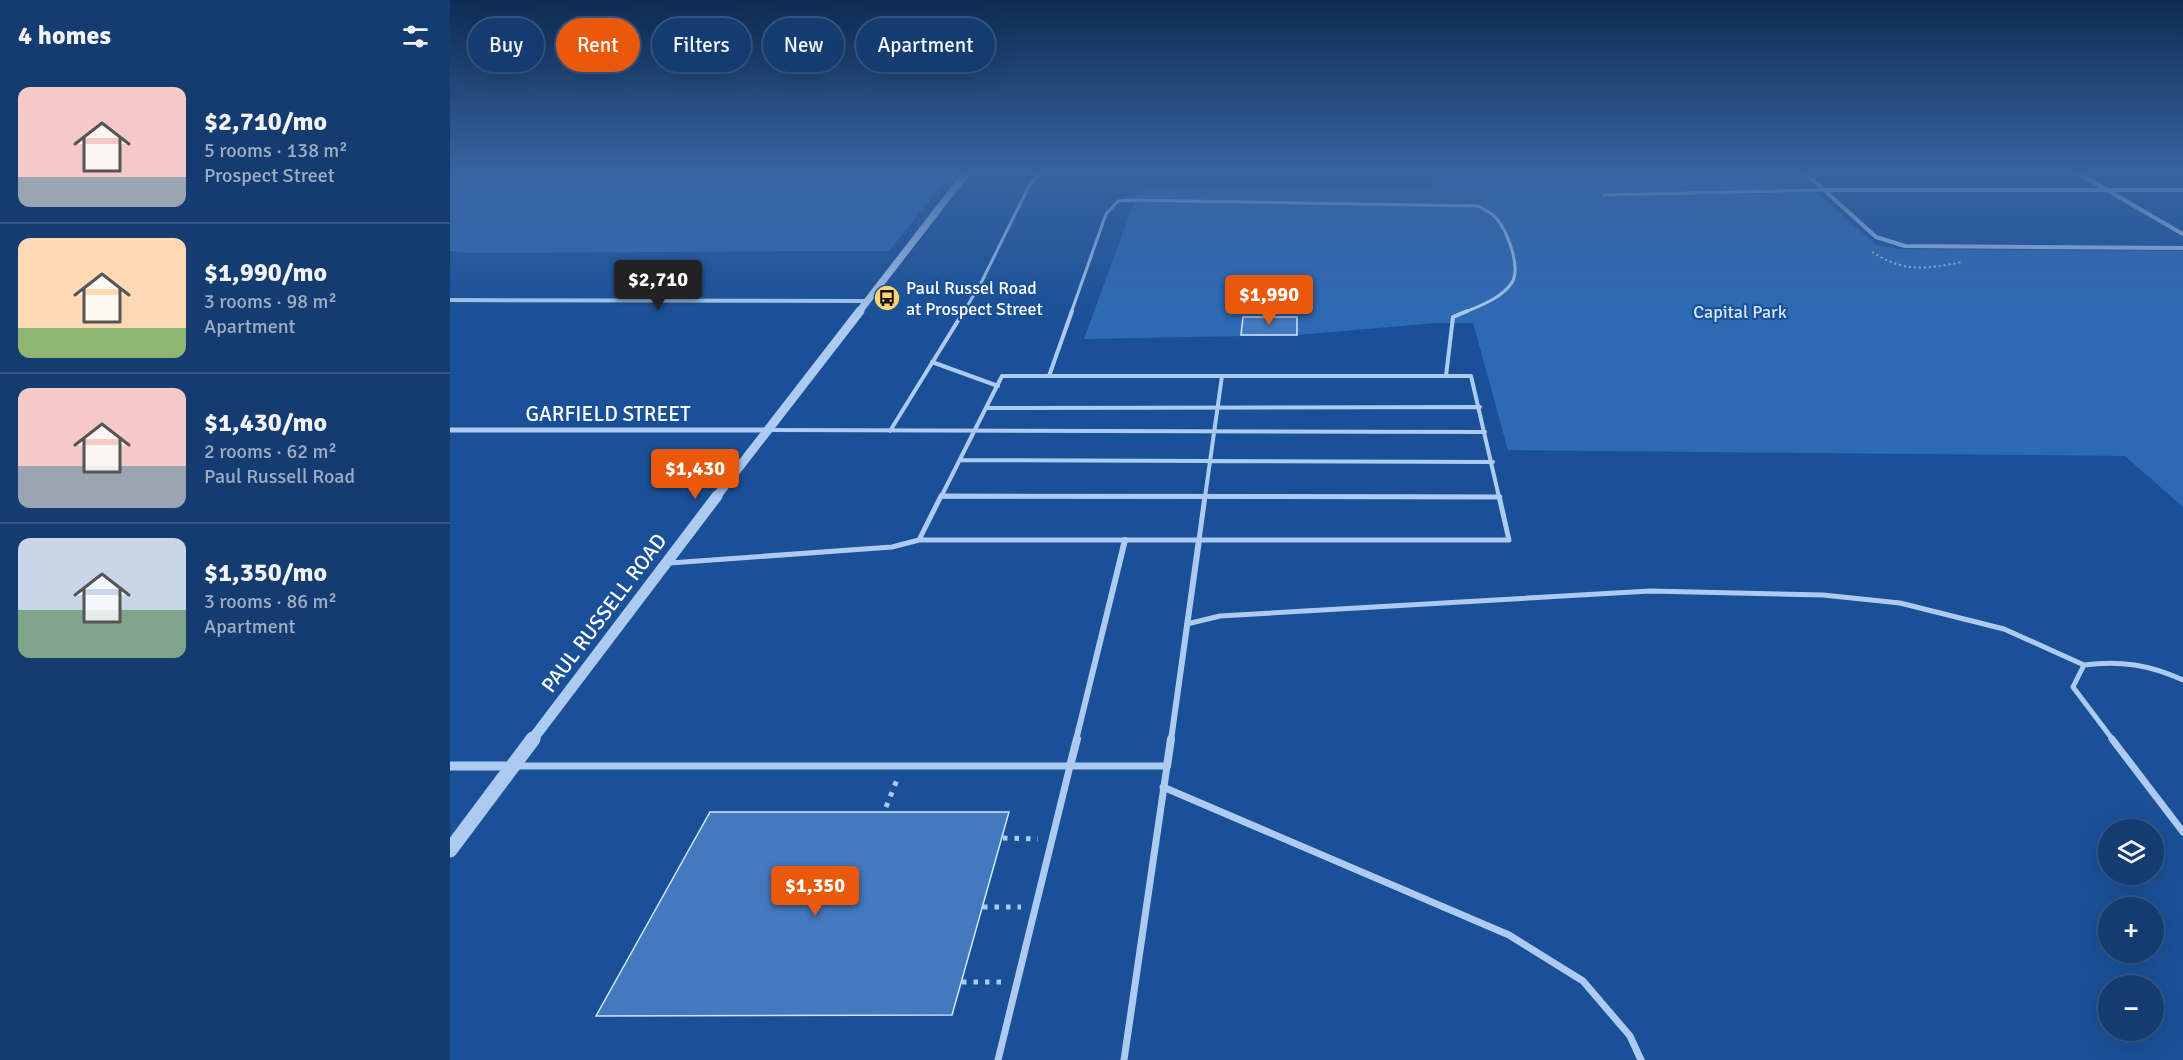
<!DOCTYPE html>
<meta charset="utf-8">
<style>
:root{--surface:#143c71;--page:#1d4376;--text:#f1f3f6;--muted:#9dadc3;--line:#335684;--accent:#ea580c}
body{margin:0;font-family:Signika,sans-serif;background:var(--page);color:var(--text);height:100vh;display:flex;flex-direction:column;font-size:22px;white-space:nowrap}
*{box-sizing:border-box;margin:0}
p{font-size:20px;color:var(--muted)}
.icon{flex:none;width:33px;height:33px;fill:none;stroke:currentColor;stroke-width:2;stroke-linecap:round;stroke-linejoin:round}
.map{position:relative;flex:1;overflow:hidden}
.panel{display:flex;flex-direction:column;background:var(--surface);width:450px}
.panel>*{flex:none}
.banner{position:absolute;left:18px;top:18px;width:570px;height:54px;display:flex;gap:12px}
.tools{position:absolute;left:1648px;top:819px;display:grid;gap:12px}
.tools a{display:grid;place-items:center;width:66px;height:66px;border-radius:50%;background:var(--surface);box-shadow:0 6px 24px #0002,0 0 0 2px var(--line);font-size:30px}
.price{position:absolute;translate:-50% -51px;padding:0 14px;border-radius:6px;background:var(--accent);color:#fff;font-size:20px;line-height:39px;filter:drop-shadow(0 2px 3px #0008)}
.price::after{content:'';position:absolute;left:50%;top:36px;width:18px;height:14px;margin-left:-9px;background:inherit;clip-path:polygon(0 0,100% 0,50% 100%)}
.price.on{background:#222;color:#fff}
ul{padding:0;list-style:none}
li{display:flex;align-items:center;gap:18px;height:150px;padding:0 18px}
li+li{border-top:2px solid var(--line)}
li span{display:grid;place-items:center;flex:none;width:168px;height:120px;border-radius:12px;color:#555}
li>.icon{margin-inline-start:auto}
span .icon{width:72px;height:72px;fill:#fffc;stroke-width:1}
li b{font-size:26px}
h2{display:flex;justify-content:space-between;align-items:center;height:72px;padding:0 18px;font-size:26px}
.pill{padding:0 21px;border-radius:27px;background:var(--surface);box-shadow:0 6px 24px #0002,0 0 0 2px var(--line);font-size:21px;line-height:54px}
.pill.on{background:var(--accent);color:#fff}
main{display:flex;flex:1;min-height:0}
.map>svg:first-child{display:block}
.green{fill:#2e6ab4}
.building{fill:#4379be;stroke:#d4e6fb;stroke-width:1.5}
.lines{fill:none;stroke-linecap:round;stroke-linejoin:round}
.path-far1{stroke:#adcbf0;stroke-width:2;stroke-dasharray:2 3;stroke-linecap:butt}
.path{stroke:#adcbf0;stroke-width:5;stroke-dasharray:4.5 7;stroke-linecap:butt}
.service-far3{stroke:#adcbf0;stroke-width:3}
.service-far2{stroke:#adcbf0;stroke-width:4}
.service-far1{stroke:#adcbf0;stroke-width:5}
.service{stroke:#adcbf0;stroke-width:7}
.pedestrian-far1{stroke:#adcbf0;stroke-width:6}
.pedestrian{stroke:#adcbf0;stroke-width:8}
.minor-far2{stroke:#adcbf0;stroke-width:4}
.minor-far1{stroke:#adcbf0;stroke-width:5}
.minor{stroke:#adcbf0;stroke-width:9}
.tertiary-far3{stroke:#adcbf0;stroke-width:7}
.tertiary-far2{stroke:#adcbf0;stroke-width:9}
.tertiary-far1{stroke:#adcbf0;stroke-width:11}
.tertiary{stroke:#adcbf0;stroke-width:15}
.labels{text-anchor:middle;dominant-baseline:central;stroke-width:4.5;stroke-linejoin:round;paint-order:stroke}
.far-poi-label{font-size:18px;fill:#fff;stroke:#1a5097;text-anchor:start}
.far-park-label{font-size:18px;fill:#d4e6fb;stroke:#1a5097}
.street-label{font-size:21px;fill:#fff;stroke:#1a5097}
</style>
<main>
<section class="panel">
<h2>4 homes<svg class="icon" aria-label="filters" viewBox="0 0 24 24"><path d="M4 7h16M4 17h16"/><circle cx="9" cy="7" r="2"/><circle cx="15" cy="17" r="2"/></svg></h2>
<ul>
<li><span style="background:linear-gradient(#f6c9c9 75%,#9aa5b1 0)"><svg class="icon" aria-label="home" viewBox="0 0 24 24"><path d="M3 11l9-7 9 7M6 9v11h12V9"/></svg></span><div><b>$2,710/mo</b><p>5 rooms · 138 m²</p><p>Prospect Street</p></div></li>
<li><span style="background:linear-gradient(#ffd9b3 75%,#8fb573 0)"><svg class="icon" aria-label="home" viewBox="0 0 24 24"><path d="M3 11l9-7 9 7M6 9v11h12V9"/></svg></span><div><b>$1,990/mo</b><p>3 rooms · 98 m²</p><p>Apartment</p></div></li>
<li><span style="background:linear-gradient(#f6c9c9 65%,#9aa5b1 0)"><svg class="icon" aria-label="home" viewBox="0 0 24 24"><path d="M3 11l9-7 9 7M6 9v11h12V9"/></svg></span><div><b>$1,430/mo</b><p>2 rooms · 62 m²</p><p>Paul Russell Road</p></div></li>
<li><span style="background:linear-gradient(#c9d6e8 60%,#7fa58c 0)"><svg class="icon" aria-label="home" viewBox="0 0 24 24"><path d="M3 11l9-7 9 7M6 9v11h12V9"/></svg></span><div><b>$1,350/mo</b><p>3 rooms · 86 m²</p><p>Apartment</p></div></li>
</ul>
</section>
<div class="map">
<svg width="1733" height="1060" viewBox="0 0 1733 1060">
<rect width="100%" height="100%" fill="#1a5097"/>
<!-- green -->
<path class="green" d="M0 172H502L439 251 23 253 0 251Z
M983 172H1344L1426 245 1451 249 1733 251V507L1675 456 1058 450 1023 323H986L847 335 634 339 689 189 986 188Z"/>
<!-- building -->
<path class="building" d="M793 317H847V335H791Z
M260 812H559L502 1015 146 1016Z"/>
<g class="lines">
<!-- path-far1 -->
<path class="path-far1" d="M1422 252C1455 273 1476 269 1512 262"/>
<!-- path -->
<path class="path" d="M436 807 447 780
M553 838 588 839
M533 907H571
M512 982H553"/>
<!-- service-far3 -->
<path class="service-far3" d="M1154 195 1373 190
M513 313 531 283 579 186 590 172
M621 313 656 214 668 201 677 200 1028 206C1036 210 1042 213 1047 219 1058 233 1072 269 1061 284 1050 299 1029 306 1013 313"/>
<!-- service-far2 -->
<path class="service-far2" d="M482 362 548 386
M599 376 622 311
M996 376 1003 317 1017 311
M536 408 1030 407
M318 430 1035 432
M440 431 514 311
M510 460 1043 462
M491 496 1050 497
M491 497 552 376H1021L1049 497
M755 497 772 376"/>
<!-- service-far1 -->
<path class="service-far1" d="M491 496 1050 497
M469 540H1059L1049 496
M469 540 491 496
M749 540 755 496
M220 563 442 547 469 540
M737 624 770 616 1200 591 1373 595 1450 603 1554 629 1634 665
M1663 740 1623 687 1634 665C1670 660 1700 665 1733 680"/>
<!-- service -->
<path class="service" d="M1662 739 1733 832
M68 766H717L674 1060
M713 787 1059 935 1133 981 1180 1036 1191 1060
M548 1060 620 766"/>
<!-- pedestrian-far1 -->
<path class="pedestrian-far1" d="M626 740 675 540
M721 740 749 540"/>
<!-- pedestrian -->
<path class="pedestrian" d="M620 766 627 739
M717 766 721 739"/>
<!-- minor-far2 -->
<path class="minor-far2" d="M1354 172 1426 237 1455 246 1733 248
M1626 172 1733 234
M1374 190H1733
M0 300 417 301"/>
<!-- minor-far1 -->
<path class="minor-far1" d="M0 430H316"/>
<!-- minor -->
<path class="minor" d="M0 766H59"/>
<!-- tertiary-far3 -->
<path class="tertiary-far3" d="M408 313 517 172"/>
<!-- tertiary-far2 -->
<path class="tertiary-far2" d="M266 497 410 311"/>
<!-- tertiary-far1 -->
<path class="tertiary-far1" d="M82 740 267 496"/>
<!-- tertiary -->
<path class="tertiary" d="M0 850 83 739"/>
</g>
<!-- sky -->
<linearGradient id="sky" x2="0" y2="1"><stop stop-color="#0e2c53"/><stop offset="0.54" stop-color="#3864a1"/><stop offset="1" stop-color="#3864a1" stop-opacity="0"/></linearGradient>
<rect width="1733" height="320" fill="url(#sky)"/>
<!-- icons -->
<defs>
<g id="bus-disc" transform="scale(1.35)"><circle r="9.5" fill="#ffd56d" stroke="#1a5097"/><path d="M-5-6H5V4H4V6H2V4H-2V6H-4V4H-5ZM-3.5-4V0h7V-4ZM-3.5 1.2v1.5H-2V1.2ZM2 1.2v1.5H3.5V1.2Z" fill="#111"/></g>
</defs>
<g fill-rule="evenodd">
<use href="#bus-disc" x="437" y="298"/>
</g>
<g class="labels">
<!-- far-poi labels -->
<g class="far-poi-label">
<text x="456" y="288">Paul Russel Road<tspan x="456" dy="21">at Prospect Street</tspan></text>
</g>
<!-- far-park labels -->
<g class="far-park-label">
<text x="1290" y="312">Capital Park</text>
</g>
<!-- street labels -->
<g class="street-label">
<text x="158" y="414">GARFIELD STREET</text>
<text transform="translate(154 613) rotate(-53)">PAUL RUSSELL ROAD</text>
</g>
</g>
</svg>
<div class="tools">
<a><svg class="icon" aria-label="layers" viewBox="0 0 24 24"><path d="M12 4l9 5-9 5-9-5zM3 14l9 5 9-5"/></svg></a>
<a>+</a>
<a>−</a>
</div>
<b class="price on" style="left:208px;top:311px">$2,710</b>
<b class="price" style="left:819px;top:326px">$1,990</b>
<b class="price" style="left:245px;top:500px">$1,430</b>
<b class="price" style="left:365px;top:917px">$1,350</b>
<div class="banner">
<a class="pill">Buy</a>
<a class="pill on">Rent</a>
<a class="pill">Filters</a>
<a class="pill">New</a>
<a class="pill">Apartment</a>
</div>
</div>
</main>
